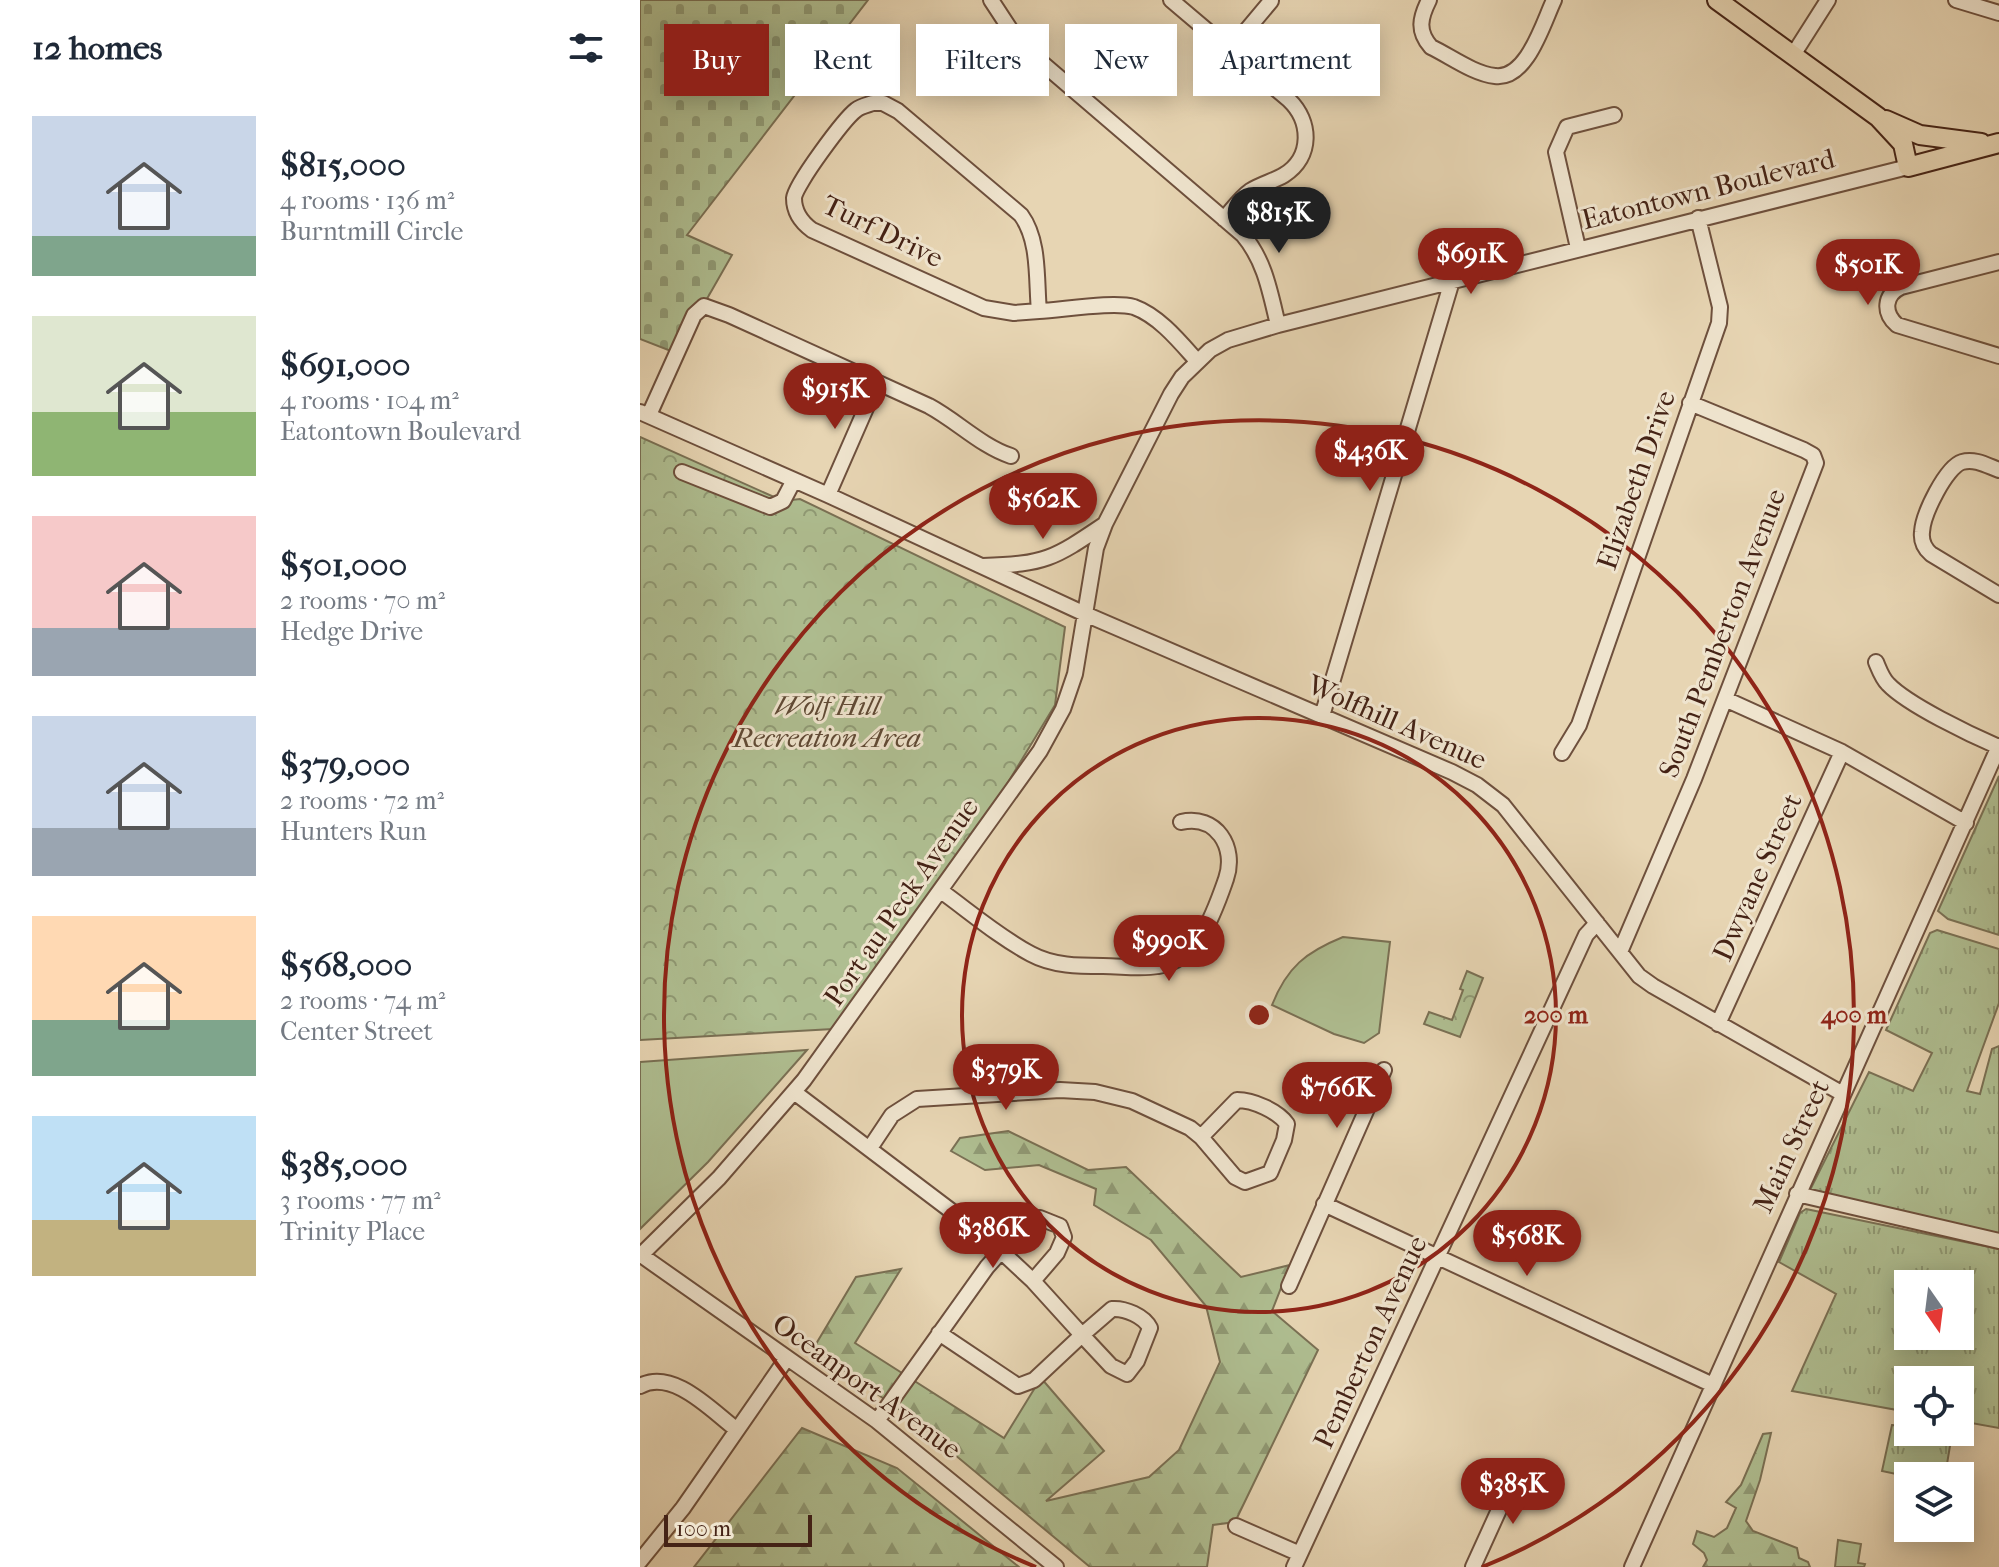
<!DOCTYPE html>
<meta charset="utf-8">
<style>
:root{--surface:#fff;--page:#f6f6f7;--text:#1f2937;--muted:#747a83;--accent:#8f2418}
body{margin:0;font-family:"IM FELL French Canon",serif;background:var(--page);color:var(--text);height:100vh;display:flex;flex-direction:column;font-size:30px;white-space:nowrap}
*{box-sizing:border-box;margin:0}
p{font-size:26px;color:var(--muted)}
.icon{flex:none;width:44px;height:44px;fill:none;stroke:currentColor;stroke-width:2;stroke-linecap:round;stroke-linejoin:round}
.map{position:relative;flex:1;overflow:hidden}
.side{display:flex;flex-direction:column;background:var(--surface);width:640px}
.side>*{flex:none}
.guide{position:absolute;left:24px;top:24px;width:760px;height:72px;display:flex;gap:16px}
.needle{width:52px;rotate:166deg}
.fabs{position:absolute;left:1254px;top:1270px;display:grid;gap:16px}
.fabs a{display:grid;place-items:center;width:80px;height:80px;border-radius:0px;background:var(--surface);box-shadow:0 4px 20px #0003;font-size:40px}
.scale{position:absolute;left:24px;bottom:20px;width:148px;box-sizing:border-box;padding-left:8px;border:4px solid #452316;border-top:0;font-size:22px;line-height:28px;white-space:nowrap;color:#452316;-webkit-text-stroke:6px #efe4ce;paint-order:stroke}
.price{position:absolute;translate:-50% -68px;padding:0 18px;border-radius:28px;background:var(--accent);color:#fff;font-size:26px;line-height:52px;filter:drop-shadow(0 2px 4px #0008)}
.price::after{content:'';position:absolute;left:50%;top:48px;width:24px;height:18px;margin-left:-12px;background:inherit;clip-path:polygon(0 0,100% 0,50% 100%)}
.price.active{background:#222;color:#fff}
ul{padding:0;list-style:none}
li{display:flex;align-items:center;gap:24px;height:200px;padding:0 32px}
li span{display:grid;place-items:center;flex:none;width:224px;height:160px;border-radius:0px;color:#555}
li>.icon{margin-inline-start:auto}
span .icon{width:96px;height:96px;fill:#fffc;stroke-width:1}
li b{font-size:34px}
h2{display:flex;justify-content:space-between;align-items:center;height:96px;padding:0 32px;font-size:34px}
.tag{padding:0 28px;border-radius:0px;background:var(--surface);box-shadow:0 4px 20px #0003;font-size:28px;line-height:72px}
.tag.active{background:var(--accent);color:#fff}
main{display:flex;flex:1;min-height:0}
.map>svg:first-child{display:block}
.grass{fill:url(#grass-tufts);stroke:#7a7054;stroke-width:2;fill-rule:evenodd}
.forest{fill:url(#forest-firs);stroke:#7a7054;stroke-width:2}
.cemetery{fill:url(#cemetery-stones);stroke:#7a7054;stroke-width:2}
.park{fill:url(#park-crowns);stroke:#7a7054;stroke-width:2}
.pitch{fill:#afbe91;stroke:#7a7054;stroke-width:2}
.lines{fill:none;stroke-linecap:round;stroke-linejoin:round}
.minor-casing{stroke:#6e503d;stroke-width:18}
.major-casing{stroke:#452316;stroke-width:22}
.minor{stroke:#efe4ce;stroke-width:14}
.major{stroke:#e7d5b3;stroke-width:18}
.ring{fill:none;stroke:#8f2418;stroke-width:4}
.labels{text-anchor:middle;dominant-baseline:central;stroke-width:6;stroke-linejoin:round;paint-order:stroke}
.street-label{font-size:28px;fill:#452316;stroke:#efe4ce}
.park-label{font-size:28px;font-style:italic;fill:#604a35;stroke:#efe4ce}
.centre{fill:#8f2418;stroke:#efe4ce;stroke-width:4}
.ring-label{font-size:24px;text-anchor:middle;font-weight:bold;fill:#8f2418;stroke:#efe4ce;stroke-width:6;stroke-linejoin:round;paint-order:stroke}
</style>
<main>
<section class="side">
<h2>12 homes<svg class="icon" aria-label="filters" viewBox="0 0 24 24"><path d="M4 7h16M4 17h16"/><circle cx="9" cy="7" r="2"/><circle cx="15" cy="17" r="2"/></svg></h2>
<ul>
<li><span style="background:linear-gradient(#c9d6e8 75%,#7fa58c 0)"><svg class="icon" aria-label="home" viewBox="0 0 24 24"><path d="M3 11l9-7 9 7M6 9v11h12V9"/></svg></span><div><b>$815,000</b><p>4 rooms · 136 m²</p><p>Burntmill Circle</p></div></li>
<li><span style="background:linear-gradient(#dfe7d0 60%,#8fb573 0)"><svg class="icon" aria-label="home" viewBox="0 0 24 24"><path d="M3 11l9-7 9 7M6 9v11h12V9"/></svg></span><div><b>$691,000</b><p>4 rooms · 104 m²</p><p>Eatontown Boulevard</p></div></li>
<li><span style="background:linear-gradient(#f6c9c9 70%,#9aa5b1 0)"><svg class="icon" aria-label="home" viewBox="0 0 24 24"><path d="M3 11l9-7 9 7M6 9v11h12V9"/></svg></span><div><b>$501,000</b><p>2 rooms · 70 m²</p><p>Hedge Drive</p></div></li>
<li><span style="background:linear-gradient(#c9d6e8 70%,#9aa5b1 0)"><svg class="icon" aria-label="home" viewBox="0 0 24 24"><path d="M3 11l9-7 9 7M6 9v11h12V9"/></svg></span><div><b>$379,000</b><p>2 rooms · 72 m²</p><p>Hunters Run</p></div></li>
<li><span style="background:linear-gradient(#ffd9b3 65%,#7fa58c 0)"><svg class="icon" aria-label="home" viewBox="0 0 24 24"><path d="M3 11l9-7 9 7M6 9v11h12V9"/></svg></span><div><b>$568,000</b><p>2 rooms · 74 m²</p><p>Center Street</p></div></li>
<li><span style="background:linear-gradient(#bfe0f5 65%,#c2b280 0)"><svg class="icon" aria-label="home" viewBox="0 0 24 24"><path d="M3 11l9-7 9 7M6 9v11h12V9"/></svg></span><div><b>$385,000</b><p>3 rooms · 77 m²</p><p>Trinity Place</p></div></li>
</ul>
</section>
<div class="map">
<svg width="1359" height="1567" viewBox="0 0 1359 1567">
<defs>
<pattern id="grass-tufts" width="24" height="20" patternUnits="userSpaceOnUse" patternTransform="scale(2)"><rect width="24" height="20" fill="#afbe91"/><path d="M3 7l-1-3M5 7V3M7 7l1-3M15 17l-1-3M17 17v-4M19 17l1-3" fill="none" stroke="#909a75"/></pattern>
<pattern id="forest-firs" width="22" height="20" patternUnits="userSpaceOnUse" patternTransform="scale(2)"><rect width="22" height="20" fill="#afbe91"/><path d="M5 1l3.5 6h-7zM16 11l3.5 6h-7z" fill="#909a75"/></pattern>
<pattern id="cemetery-stones" width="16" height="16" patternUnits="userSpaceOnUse" patternTransform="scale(2)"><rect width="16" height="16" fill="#afbe91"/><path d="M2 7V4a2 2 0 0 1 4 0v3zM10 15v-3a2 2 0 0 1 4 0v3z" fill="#909a75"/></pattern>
<pattern id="park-crowns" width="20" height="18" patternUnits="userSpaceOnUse" patternTransform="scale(2)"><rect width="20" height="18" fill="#afbe91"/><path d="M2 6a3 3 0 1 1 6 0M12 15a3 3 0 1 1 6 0" fill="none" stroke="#909a75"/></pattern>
</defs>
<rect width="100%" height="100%" fill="#e7d5b3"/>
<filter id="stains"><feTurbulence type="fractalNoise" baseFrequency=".0025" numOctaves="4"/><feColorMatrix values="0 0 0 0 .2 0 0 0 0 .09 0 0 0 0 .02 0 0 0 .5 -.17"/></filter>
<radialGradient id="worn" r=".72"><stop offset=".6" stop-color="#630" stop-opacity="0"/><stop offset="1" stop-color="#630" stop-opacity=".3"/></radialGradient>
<!-- grass -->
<path class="grass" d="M1359 776V935L1308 919 1298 911Z
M1297 930 1359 949V1003L1327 1091 1340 1094 1352 1049 1359 1046V1236L1170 1190 1229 1072 1273 1091 1292 1053 1246 1030 1290 933Z
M1166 1209 1359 1249V1428L1320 1421V1380H1268V1412L1152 1391 1196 1294 1139 1262 1160 1213ZM1268 1284H1320V1336H1268Z
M1252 1425 1268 1427V1432L1312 1434 1305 1476H1268V1487L1259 1485 1261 1475 1242 1471Z
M1198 1540 1221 1544 1218 1563 1225 1564 1224 1567H1195Z"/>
<!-- forest -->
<path class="forest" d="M368 1131 448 1170 486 1167 601 1277 650 1265 632 1311 678 1350 595 1522 573 1525 567 1567H450L267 1415 173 1349 216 1277 261 1269 215 1343 364 1438 401 1378 464 1451 406 1501 509 1477 539 1450 580 1362 566 1306 511 1240 454 1205 456 1189 399 1165 345 1170 311 1151 320 1138Z
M162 1428 257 1468 379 1567H54Z
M1131 1433 1120 1480 1106 1521 1113 1531 1157 1548 1159 1558 1168 1562 1170 1567H1063L1067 1560 1064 1553 1053 1544 1057 1531 1074 1537 1087 1528 1096 1508 1086 1502 1101 1485 1123 1434Z"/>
<!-- cemetery -->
<path class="cemetery" d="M0 0H228L47 235 92 255 36 353 0 339Z"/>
<!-- park -->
<path class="park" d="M0 437 143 501 160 499 425 627 415 705 333 840 193 1029 0 1040Z
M827 971 843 978 820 1037 784 1024 789 1012 812 1020 823 990 820 989Z"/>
<!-- pitch -->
<path class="pitch" d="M703 937 750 942 739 1033 724 1043 694 1034 632 1005C647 967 666 952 703 937Z
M167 1050 68 1162 0 1229V1062Z"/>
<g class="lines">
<!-- minor casing -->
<g class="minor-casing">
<path id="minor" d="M351 0 372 32 401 62 603 235C625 261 630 292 638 325
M531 0 649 100C671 121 673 157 644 175 634 181 621 184 610 191 600 198 592 210 584 219
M789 0C780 18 777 31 791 47 810 56 834 74 855 76 887 80 903 23 914 0
M1316 0 1359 13
M590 50 631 1
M1153 55 1188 0
M233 103H243L258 111 381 215C400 241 396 280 399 311L374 313 344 308 172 230C161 222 154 212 154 198 155 185 204 119 216 110 221 106 227 105 233 103Z
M938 248 916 152 927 127 974 115
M1359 262 1261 287C1244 295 1243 313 1257 325L1359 356
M399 311C422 310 474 301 494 307 519 316 540 342 557 361
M0 412 188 495 445 614 812 772 837 785 863 805 999 976 1013 986 1203 1094
M9 415 54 315 64 306 89 315 289 406C317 421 341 446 371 456
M1359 470C1348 466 1335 458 1322 462 1306 467 1283 514 1282 532 1281 541 1284 548 1291 554L1359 595
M42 472 130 507 143 501 154 480
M188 495 237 383
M343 566C406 564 413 559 465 524
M1236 662C1239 669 1242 678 1248 684 1268 705 1331 735 1359 747
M1085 699 1202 752 1326 823
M682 716 812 281
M922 753 939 725 1079 323 1080 307 1058 218
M301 891C330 912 359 937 391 954 413 966 439 966 463 966 481 966 501 969 518 966 559 960 574 913 586 879 597 847 576 814 541 822
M980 952 1054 779 1176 463 1173 455 1164 450 1050 403
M1078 1024 1202 752
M154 1092 347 1238 393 1281 442 1335 394 1380 378 1386 299 1333
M597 1100C613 1100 638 1111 647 1124L644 1140 630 1173 605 1182 595 1177 561 1137Z
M230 1148 252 1115 277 1099 420 1090 455 1092 492 1101 550 1128 561 1137
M1157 1194 1359 1241
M684 1204 1073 1385
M1 1255 237 1421 416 1567
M0 1256 79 1178 164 1080 400 751 423 709 435 674 456 548 465 524 531 394 542 377 570 350 588 340 638 325 1268 167
M649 1286 744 1070
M472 1309C485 1308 504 1316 510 1328L497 1361 487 1374 471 1366 442 1335Z
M0 1386C33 1368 72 1411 96 1429
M237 1421 347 1267 388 1221 400 1218 420 1226 424 1237 417 1253 393 1281
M596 1526 660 1554
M0 1561 43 1508 147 1358
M654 1567 946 935 957 923
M833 1567 878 1468
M992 1567 1359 746"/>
</g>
<!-- major casing -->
<g class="major-casing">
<path id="major" d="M1077 0 1238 117 1263 144 1268 167 1359 143
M1246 120 1280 135 1341 143"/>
</g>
<!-- minor -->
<use href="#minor" class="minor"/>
<!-- major -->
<use href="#major" class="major"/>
</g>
<!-- distance rings -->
<g class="ring">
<circle cx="619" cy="1015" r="297"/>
<path d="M396 1567A595 595 0 1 1 842 1567"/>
</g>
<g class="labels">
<!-- street labels -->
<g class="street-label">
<text transform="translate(1068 189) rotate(-14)">Eatontown Boulevard</text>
<text transform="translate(243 231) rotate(26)">Turf Drive</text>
<text transform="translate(996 480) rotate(-71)">Elizabeth Drive</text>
<text transform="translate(1082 633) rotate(-69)">South Pemberton Avenue</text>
<text transform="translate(757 722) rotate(24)">Wolfhill Avenue</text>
<text transform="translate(1117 877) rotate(-66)">Dwyane Street</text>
<text transform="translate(261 902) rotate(-55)">Port au Peck Avenue</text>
<text transform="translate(1151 1146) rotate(-65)">Main Street</text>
<text transform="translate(730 1342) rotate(-65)">Pemberton Avenue</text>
<text transform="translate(227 1386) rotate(36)">Oceanport Avenue</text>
</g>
<!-- park labels -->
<g class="park-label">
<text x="187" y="705">Wolf Hill<tspan x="187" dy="32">Recreation Area</tspan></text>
</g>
</g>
<circle cx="619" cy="1015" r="12" class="centre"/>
<g class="ring-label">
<text x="916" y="1023">200 m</text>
<text x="1214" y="1023">400 m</text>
</g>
<rect width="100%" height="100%" filter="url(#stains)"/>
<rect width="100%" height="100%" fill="url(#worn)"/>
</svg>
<div class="fabs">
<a><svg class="needle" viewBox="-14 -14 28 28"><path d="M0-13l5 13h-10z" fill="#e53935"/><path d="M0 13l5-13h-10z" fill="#747a83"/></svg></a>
<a><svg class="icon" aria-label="locate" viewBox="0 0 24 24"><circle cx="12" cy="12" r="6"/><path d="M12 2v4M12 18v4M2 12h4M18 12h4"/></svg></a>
<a><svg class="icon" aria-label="layers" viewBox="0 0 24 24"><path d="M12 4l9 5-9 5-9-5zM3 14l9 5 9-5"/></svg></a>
</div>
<div class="scale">100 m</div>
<b class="price active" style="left:639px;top:255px">$815K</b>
<b class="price" style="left:831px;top:296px">$691K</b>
<b class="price" style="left:1228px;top:307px">$501K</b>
<b class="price" style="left:195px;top:431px">$915K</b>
<b class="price" style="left:730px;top:493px">$436K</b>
<b class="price" style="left:403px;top:541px">$562K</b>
<b class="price" style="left:529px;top:983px">$990K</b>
<b class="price" style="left:366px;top:1112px">$379K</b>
<b class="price" style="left:697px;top:1130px">$766K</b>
<b class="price" style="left:353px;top:1270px">$386K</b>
<b class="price" style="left:887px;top:1278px">$568K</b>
<b class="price" style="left:873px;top:1526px">$385K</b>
<div class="guide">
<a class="tag active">Buy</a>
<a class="tag">Rent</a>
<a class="tag">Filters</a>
<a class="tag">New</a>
<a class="tag">Apartment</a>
</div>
</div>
</main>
